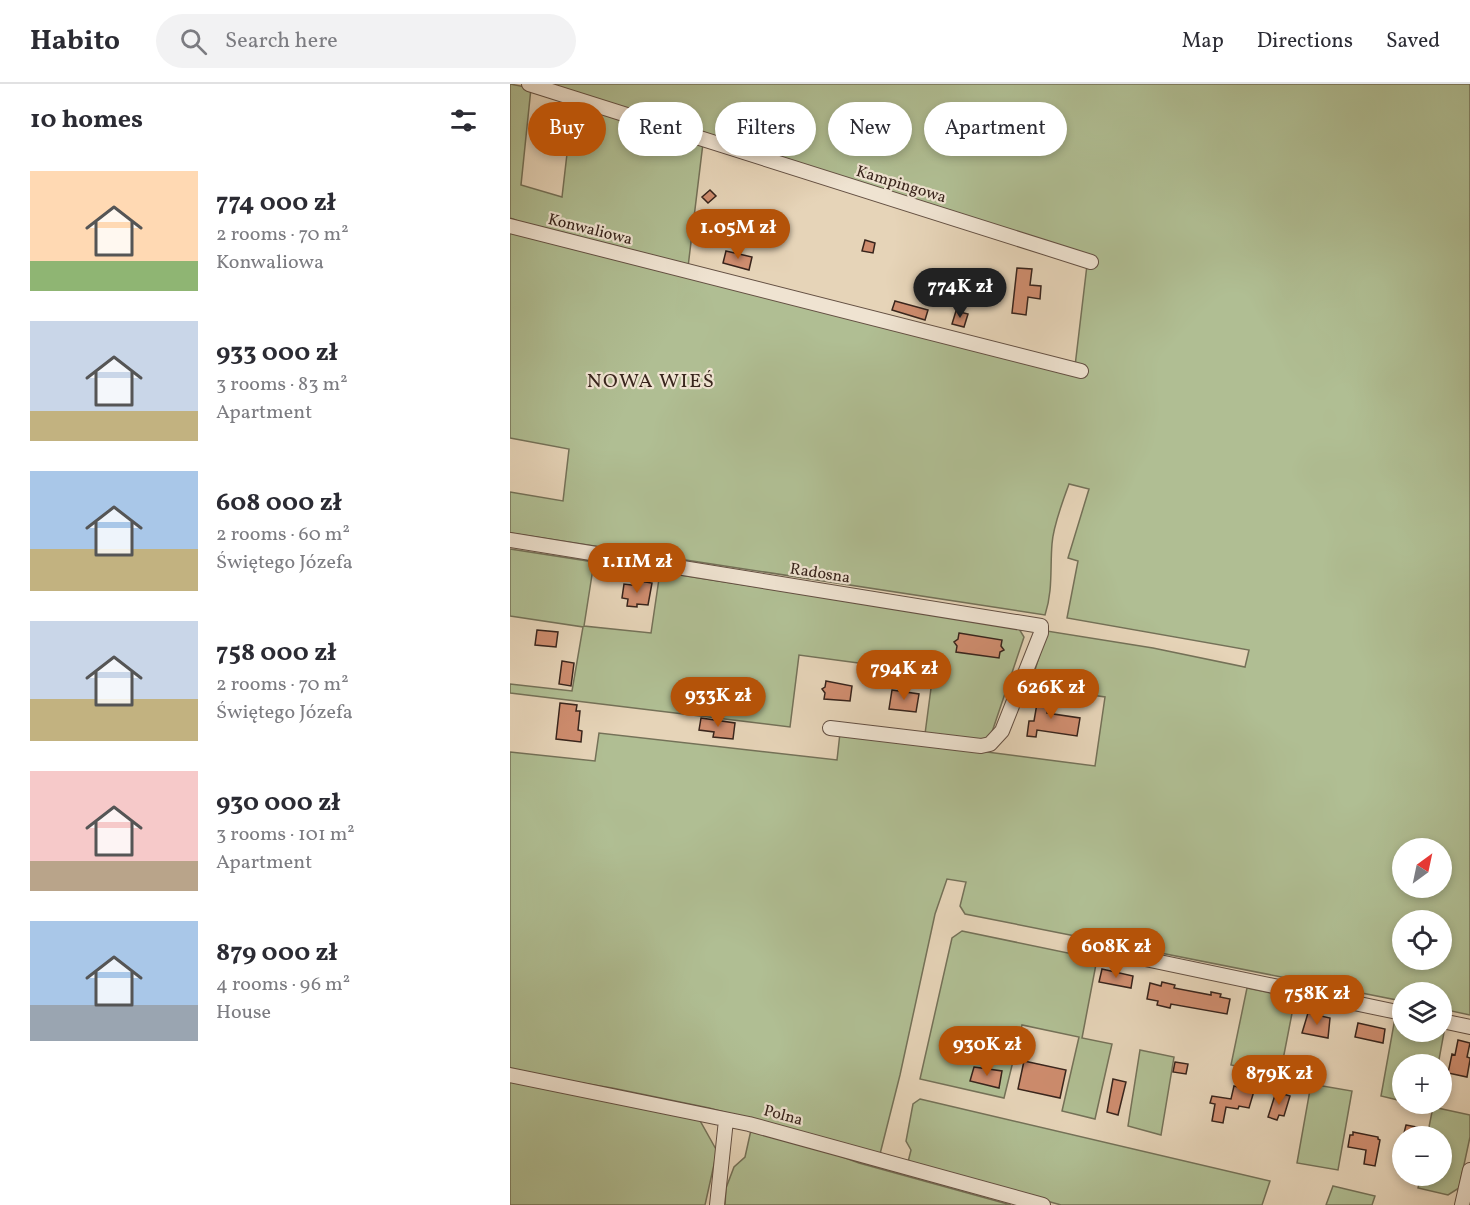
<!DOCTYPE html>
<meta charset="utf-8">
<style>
:root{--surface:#fff;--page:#f2f2f3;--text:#2b2b33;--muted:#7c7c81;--line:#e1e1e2;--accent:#b45309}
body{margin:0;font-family:Vollkorn,serif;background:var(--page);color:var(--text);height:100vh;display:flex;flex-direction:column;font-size:22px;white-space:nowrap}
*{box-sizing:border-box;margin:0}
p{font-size:20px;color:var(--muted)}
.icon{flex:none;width:33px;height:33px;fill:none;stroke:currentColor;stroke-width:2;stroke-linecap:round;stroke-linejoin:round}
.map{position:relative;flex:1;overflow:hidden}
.sheet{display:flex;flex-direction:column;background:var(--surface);width:510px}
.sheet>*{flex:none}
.guide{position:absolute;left:18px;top:18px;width:570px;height:54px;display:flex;gap:12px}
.needle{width:39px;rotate:33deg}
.buttons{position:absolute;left:882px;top:754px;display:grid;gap:12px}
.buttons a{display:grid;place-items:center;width:60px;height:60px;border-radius:50%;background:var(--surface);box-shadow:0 3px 9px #0003;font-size:30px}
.price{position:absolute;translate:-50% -51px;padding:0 14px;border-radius:21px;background:var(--accent);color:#fff;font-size:20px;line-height:39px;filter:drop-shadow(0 2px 3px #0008)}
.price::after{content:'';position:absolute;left:50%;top:36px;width:18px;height:14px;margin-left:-9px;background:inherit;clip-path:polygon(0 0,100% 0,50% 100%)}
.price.on{background:#222;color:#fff}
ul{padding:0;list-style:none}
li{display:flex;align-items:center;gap:18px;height:150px;padding:0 30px}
li span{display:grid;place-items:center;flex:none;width:168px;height:120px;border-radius:0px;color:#555}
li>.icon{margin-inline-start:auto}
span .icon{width:72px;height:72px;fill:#fffc;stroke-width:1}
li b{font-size:26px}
h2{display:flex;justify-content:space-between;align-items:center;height:72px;padding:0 30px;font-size:26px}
.chip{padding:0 21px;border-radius:27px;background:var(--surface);box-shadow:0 3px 9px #0003;font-size:21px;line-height:54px}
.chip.on{background:var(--accent);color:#fff}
header{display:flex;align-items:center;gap:36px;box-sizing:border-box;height:84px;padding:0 30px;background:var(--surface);border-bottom:2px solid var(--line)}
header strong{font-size:28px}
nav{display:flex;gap:33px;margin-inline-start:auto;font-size:21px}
.search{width:420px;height:54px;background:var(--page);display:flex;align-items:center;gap:15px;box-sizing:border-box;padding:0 21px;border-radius:33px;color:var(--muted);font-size:22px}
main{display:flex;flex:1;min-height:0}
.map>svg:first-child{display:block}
.green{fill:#b0be93;stroke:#747158;stroke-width:1.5;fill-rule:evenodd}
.building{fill:#cf8d6f;stroke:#38241c;stroke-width:1.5}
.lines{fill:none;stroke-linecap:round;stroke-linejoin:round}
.minor-casing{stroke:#645043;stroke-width:16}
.minor{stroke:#efe3d1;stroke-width:14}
.labels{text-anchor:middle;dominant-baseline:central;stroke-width:4.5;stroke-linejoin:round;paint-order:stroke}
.street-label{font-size:16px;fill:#38241c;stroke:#efe3d1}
.quarter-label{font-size:20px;letter-spacing:1.5px;fill:#38241c;stroke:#efe3d1}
</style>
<header>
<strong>Habito</strong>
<div class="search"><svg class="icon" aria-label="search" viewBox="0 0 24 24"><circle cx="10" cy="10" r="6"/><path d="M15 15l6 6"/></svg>Search here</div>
<nav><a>Map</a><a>Directions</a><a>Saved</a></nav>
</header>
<main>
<section class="sheet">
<h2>10 homes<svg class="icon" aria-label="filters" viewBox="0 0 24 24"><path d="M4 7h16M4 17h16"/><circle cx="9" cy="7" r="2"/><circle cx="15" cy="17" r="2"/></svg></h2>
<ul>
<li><span style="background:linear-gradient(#ffd9b3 75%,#8fb573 0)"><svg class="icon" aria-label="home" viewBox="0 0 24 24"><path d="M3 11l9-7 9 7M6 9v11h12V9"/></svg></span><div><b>774 000 zł</b><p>2 rooms · 70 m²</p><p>Konwaliowa</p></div></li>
<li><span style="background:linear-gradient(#c9d6e8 75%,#c2b280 0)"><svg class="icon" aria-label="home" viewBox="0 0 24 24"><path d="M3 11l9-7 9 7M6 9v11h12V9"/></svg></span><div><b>933 000 zł</b><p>3 rooms · 83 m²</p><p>Apartment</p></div></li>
<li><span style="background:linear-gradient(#a9c7e8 65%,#c2b280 0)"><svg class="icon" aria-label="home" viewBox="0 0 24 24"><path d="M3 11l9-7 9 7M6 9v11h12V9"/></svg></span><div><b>608 000 zł</b><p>2 rooms · 60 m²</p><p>Świętego Józefa</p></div></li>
<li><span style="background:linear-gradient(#c9d6e8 65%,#c2b280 0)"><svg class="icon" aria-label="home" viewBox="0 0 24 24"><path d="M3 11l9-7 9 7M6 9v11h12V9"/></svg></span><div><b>758 000 zł</b><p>2 rooms · 70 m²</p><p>Świętego Józefa</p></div></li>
<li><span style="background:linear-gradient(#f6c9c9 75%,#b9a48a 0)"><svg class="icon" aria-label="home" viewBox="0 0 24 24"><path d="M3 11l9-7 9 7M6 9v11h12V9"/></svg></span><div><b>930 000 zł</b><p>3 rooms · 101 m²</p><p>Apartment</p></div></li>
<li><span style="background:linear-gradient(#a9c7e8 70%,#9aa5b1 0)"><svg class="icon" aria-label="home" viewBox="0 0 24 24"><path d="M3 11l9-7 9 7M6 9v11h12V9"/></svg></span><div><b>879 000 zł</b><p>4 rooms · 96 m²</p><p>House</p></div></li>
</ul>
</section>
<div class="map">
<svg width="960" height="1121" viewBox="0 0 960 1121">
<rect width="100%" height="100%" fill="#e6d4b8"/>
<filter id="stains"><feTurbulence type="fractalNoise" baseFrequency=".00333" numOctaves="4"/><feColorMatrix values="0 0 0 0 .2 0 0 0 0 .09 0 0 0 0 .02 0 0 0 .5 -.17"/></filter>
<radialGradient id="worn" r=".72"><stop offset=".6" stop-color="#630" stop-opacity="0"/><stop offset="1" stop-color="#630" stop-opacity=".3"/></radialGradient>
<!-- green -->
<path class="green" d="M0 0 21 4 11 101 52 113 63 18 193 59 178 183 6 140V136L0 134Z
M36 0H960V931L932 925V909H892V917L455 830 450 822 456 798 437 795 425 830 390 991 370 1070 199 1024 102 1004 0 987V668L85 677 89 649 327 676 330 649 585 682 595 613 520 602 537 547 643 564 735 583 739 566 557 534 568 477 558 474 579 405 559 400C553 416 543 443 542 460 540 484 543 507 535 531L0 449V408L53 417 59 365 0 354V145L565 282 577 181ZM892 765H932V804H892ZM892 837H932V876H892Z
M0 465 84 478 74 542 141 549 150 488 508 543 514 553 481 651 472 657 415 650 423 589 289 571 280 643 0 609V600L62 607 73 543 0 532Z
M452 847 587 875 572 954 602 960 585 1035 552 1027 569 953 512 941 494 1014 410 995 442 854Z
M737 904 785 914 770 991 721 981Z
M885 934 892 936V948H932V943H935L928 981H892V1017L871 1012Z
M630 966 664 973 651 1051 618 1042Z
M0 996 189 1035 207 1067 195 1121H0Z
M801 1000 842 1007 828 1086 787 1079Z
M410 1015 760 1097 752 1121H551L398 1078 401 1066 396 1057 403 1020Z
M923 1023 960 1031V1053L949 1104 938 1111 908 1104 911 1092H932V1053H917Z
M241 1046 311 1065 349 1079 501 1121H215L216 1104 224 1083 235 1073Z
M823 1102 865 1112 862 1121H816Z"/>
<!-- building -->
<path class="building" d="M32 39 46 41 45 55 30 51Z
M200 106 206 112 198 119 192 113Z
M355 156 365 159 363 169 352 167Z
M216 167 242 173 239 186 213 179Z
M507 184 522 185 520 201 531 202 530 215 518 213 516 231 502 229Z
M385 217 418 226 415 236 382 226Z
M446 227 458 230 454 243 442 240Z
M129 497 142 499 138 521 127 520V523L117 522 118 515 112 514 114 500 129 502Z
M27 546 48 548 46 563 25 561Z
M449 549 492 556 491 562 494 566 490 568 489 574 446 568 447 562 444 558 448 555Z
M52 577 64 579 61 602 49 600Z
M316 597 342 602 340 617 314 615 315 609 312 605 315 603Z
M382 606 409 610 406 628 379 625Z
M529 608 540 610 537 629 570 634 567 652 527 646 526 653 517 652 519 637H524Z
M50 619 67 621 66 627H70L68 646 72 647 71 658 46 655Z
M191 634 225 639 223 655 203 653 204 648 189 646Z
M592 885 623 892 621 904 589 898Z
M652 898 665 901 664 904 701 911V908L711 910 710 913 720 915 717 930 661 920 660 924 647 921 648 917 637 915 640 899 651 902Z
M798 929 820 934 818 954 792 949Z
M848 939 875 945 873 959 845 953Z
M948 956 960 959 957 973 960 974V976L957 993 938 989 942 970 945 971Z
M514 977 556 986 550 1014 508 1005Z
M665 978 678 980 676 990 663 988Z
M464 983 492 987 489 1004 460 997Z
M603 995 616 998 608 1031 597 1028Z
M724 1002 744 1007 739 1024 729 1022 728 1025 716 1023 713 1039 702 1037 705 1020 700 1019 702 1012 721 1015Z
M766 1008 780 1012 774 1032 769 1031 767 1036 758 1033Z
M896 1041 907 1043 905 1053H893Z
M843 1048 868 1053V1055L870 1056 865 1082 854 1080 856 1066 838 1063 840 1051H843Z"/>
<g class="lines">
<!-- minor casing -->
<g class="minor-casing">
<path id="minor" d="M19 0 581 178
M0 142 571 287
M0 456 531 542V549L492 647 480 660 471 662 320 644
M621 872 892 929
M932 937 960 943
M0 991 239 1040 533 1121
M207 1121 216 1036
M952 1121 960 1086"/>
</g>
<!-- minor -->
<use href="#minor" class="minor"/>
</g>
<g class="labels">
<!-- street labels -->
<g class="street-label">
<text transform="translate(391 101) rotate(17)">Kampingowa</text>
<text transform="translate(80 146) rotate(14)">Konwaliowa</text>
<text transform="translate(310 490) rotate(9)">Radosna</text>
<text transform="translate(273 1032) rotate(15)">Polna</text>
</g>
<!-- quarter labels -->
<g class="quarter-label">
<text x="141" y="298">NOWA WIEŚ</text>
</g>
</g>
<rect width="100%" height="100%" filter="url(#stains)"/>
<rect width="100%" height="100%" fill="url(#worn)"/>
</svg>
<div class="buttons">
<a><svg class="needle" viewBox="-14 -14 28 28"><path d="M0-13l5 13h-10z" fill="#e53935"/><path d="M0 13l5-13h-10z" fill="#7c7c81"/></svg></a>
<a><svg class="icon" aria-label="locate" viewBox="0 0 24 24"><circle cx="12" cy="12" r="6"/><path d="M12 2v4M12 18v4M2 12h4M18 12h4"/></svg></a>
<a><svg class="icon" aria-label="layers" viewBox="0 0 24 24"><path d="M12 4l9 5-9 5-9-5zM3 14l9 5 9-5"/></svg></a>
<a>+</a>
<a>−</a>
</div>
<b class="price" style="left:228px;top:176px">1.05M zł</b>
<b class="price on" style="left:450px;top:235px">774K zł</b>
<b class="price" style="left:127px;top:510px">1.11M zł</b>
<b class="price" style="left:394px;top:617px">794K zł</b>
<b class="price" style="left:541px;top:636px">626K zł</b>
<b class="price" style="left:208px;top:644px">933K zł</b>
<b class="price" style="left:606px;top:895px">608K zł</b>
<b class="price" style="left:807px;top:942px">758K zł</b>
<b class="price" style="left:477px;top:993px">930K zł</b>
<b class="price" style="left:769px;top:1022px">879K zł</b>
<div class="guide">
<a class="chip on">Buy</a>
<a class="chip">Rent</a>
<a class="chip">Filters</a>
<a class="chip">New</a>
<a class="chip">Apartment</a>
</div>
</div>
</main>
